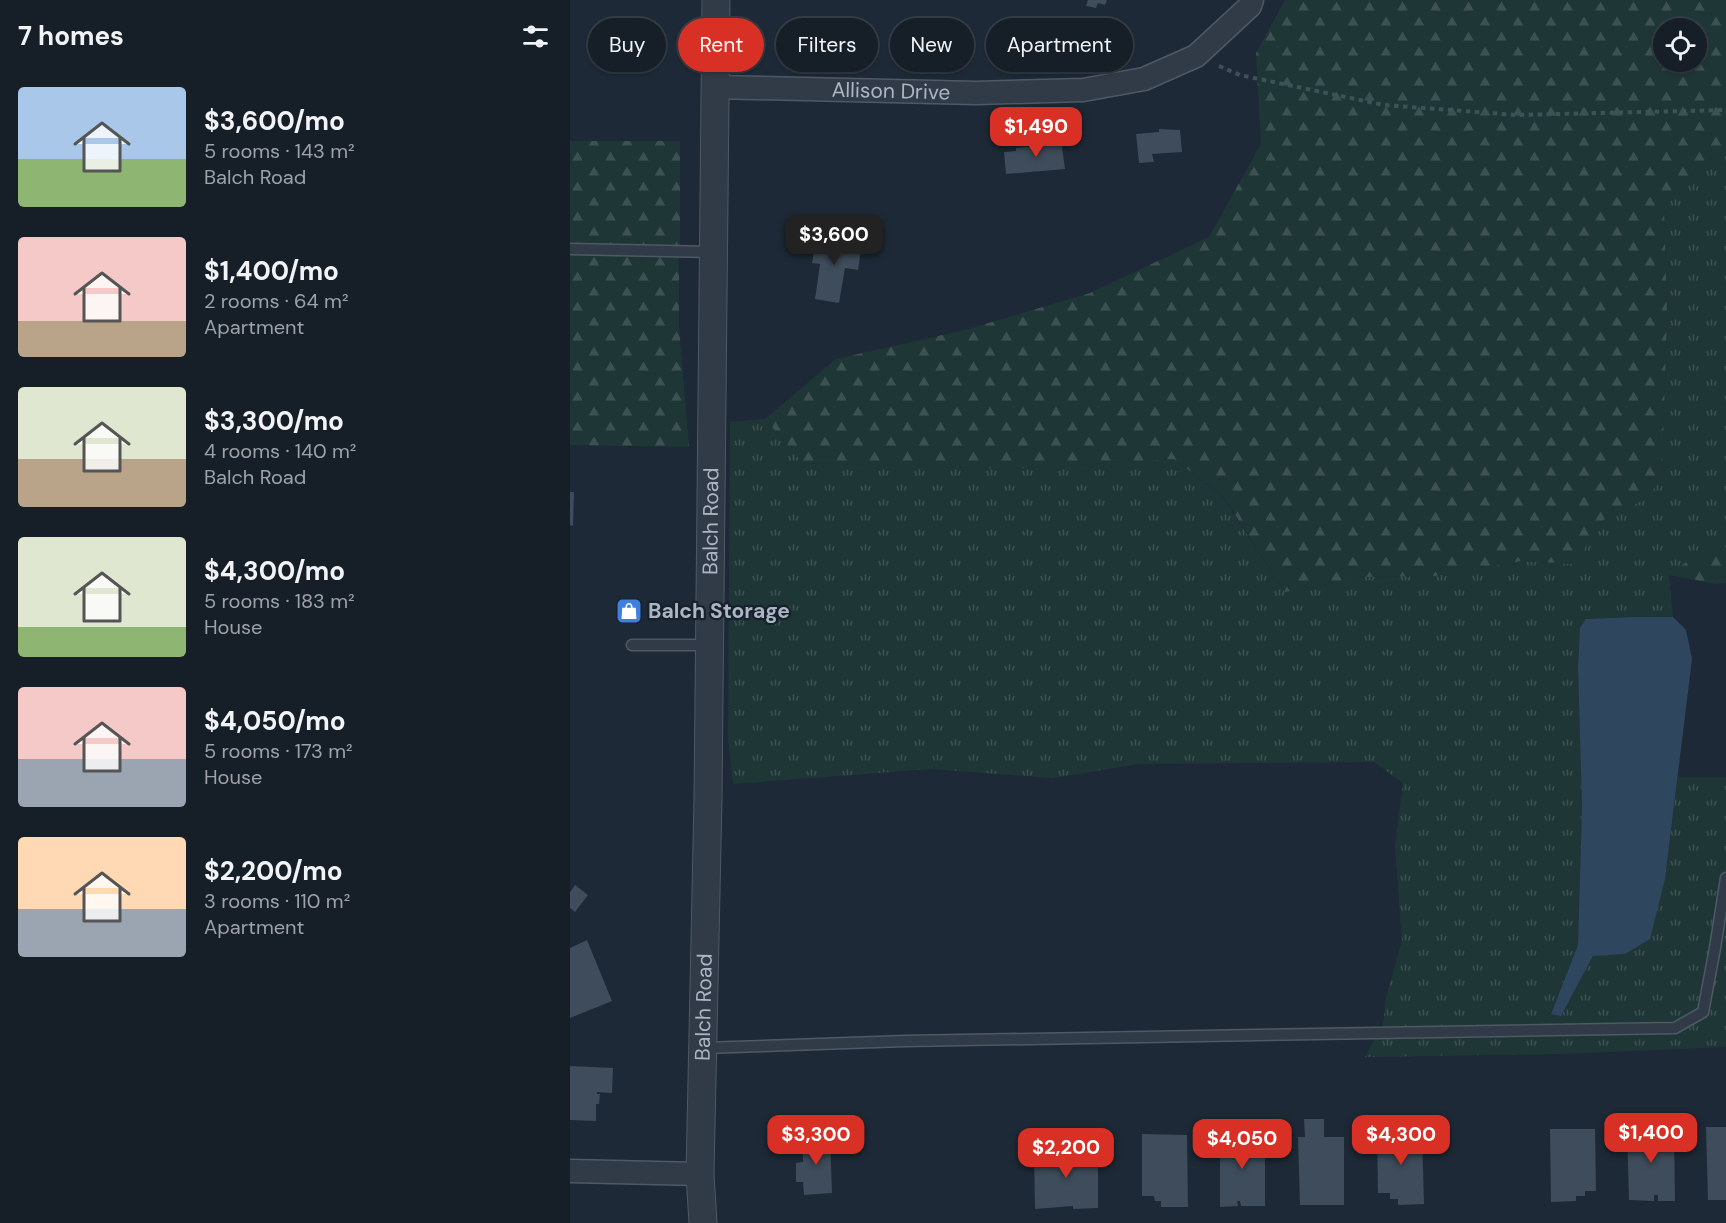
<!DOCTYPE html>
<meta charset="utf-8">
<style>
:root{--surface:#161f28;--page:#232c34;--text:#f1f3f6;--muted:#9ea2a8;--line:#353d45;--accent:#d93025}
body{margin:0;font-family:"DM Sans",sans-serif;background:var(--page);color:var(--text);height:100vh;display:flex;flex-direction:column;font-size:22px;white-space:nowrap}
*{box-sizing:border-box;margin:0}
p{font-size:20px;color:var(--muted)}
.icon{flex:none;width:33px;height:33px;fill:none;stroke:currentColor;stroke-width:2;stroke-linecap:round;stroke-linejoin:round}
.map{position:relative;flex:1;overflow:hidden}
.details{display:flex;flex-direction:column;background:var(--surface);width:570px}
.details>*{flex:none}
.top-card{position:absolute;left:18px;top:18px;width:570px;height:54px;display:flex;gap:12px}
.tools{position:absolute;left:1083px;top:18px;display:grid;gap:12px}
.tools a{display:grid;place-items:center;width:54px;height:54px;border-radius:50%;background:var(--surface);box-shadow:0 2px 4px #0004,0 0 0 2px var(--line);font-size:30px}
.price{position:absolute;translate:-50% -51px;padding:0 14px;border-radius:12px;background:var(--accent);color:#fff;font-size:20px;line-height:39px;filter:drop-shadow(0 2px 3px #0008)}
.price::after{content:'';position:absolute;left:50%;top:36px;width:18px;height:14px;margin-left:-9px;background:inherit;clip-path:polygon(0 0,100% 0,50% 100%)}
.price.on{background:#222;color:#fff}
ul{padding:0;list-style:none}
li{display:flex;align-items:center;gap:18px;height:150px;padding:0 18px}
li span{display:grid;place-items:center;flex:none;width:168px;height:120px;border-radius:6px;color:#555}
li>.icon{margin-inline-start:auto}
span .icon{width:72px;height:72px;fill:#fffc;stroke-width:1}
li b{font-size:26px}
h2{display:flex;justify-content:space-between;align-items:center;height:72px;padding:0 18px;font-size:26px}
.chip{padding:0 21px;border-radius:27px;background:var(--surface);box-shadow:0 2px 4px #0004,0 0 0 2px var(--line);font-size:21px;line-height:54px}
.chip.on{background:var(--accent);color:#fff}
main{display:flex;flex:1;min-height:0}
.map>svg:first-child{display:block}
.grass{fill:url(#grass-tufts)}
.forest{fill:url(#forest-firs);fill-rule:evenodd}
.water{fill:#2f465f}
.building{fill:#3e4c5b}
.lines{fill:none;stroke-linecap:round;stroke-linejoin:round}
.service-casing{stroke:#4e5965;stroke-width:13}
.minor-casing{stroke:#4e5965;stroke-width:25}
.tertiary-casing{stroke:#4e5965;stroke-width:29}
.path{stroke:#3c5355;stroke-width:4;stroke-dasharray:4.5 4.5;stroke-linecap:butt}
.service{stroke:#313b47;stroke-width:10}
.minor{stroke:#313b47;stroke-width:22}
.tertiary{stroke:#313b47;stroke-width:27}
.labels{text-anchor:middle;dominant-baseline:central;stroke-width:4.5;stroke-linejoin:round;paint-order:stroke}
.street-label{font-size:21px;fill:#aab6c4;stroke:#17202b}
.poi-label{font-size:21px;font-weight:bold;fill:#aab6c4;stroke:#17202b;text-anchor:start}
</style>
<main>
<section class="details">
<h2>7 homes<svg class="icon" aria-label="filters" viewBox="0 0 24 24"><path d="M4 7h16M4 17h16"/><circle cx="9" cy="7" r="2"/><circle cx="15" cy="17" r="2"/></svg></h2>
<ul>
<li><span style="background:linear-gradient(#a9c7e8 60%,#8fb573 0)"><svg class="icon" aria-label="home" viewBox="0 0 24 24"><path d="M3 11l9-7 9 7M6 9v11h12V9"/></svg></span><div><b>$3,600/mo</b><p>5 rooms · 143 m²</p><p>Balch Road</p></div></li>
<li><span style="background:linear-gradient(#f6c9c9 70%,#b9a48a 0)"><svg class="icon" aria-label="home" viewBox="0 0 24 24"><path d="M3 11l9-7 9 7M6 9v11h12V9"/></svg></span><div><b>$1,400/mo</b><p>2 rooms · 64 m²</p><p>Apartment</p></div></li>
<li><span style="background:linear-gradient(#dfe7d0 60%,#b9a48a 0)"><svg class="icon" aria-label="home" viewBox="0 0 24 24"><path d="M3 11l9-7 9 7M6 9v11h12V9"/></svg></span><div><b>$3,300/mo</b><p>4 rooms · 140 m²</p><p>Balch Road</p></div></li>
<li><span style="background:linear-gradient(#dfe7d0 75%,#8fb573 0)"><svg class="icon" aria-label="home" viewBox="0 0 24 24"><path d="M3 11l9-7 9 7M6 9v11h12V9"/></svg></span><div><b>$4,300/mo</b><p>5 rooms · 183 m²</p><p>House</p></div></li>
<li><span style="background:linear-gradient(#f6c9c9 60%,#9aa5b1 0)"><svg class="icon" aria-label="home" viewBox="0 0 24 24"><path d="M3 11l9-7 9 7M6 9v11h12V9"/></svg></span><div><b>$4,050/mo</b><p>5 rooms · 173 m²</p><p>House</p></div></li>
<li><span style="background:linear-gradient(#ffd9b3 60%,#9aa5b1 0)"><svg class="icon" aria-label="home" viewBox="0 0 24 24"><path d="M3 11l9-7 9 7M6 9v11h12V9"/></svg></span><div><b>$2,200/mo</b><p>3 rooms · 110 m²</p><p>Apartment</p></div></li>
</ul>
</section>
<div class="map">
<svg width="1156" height="1223" viewBox="0 0 1156 1223">
<defs>
<pattern id="grass-tufts" width="24" height="20" patternUnits="userSpaceOnUse" patternTransform="scale(1.5)"><rect width="24" height="20" fill="#1f3637"/><path d="M3 7l-1-3M5 7V3M7 7l1-3M15 17l-1-3M17 17v-4M19 17l1-3" fill="none" stroke="#3d5152"/></pattern>
<pattern id="forest-firs" width="22" height="20" patternUnits="userSpaceOnUse" patternTransform="scale(1.5)"><rect width="22" height="20" fill="#1f3637"/><path d="M5 1l3.5 6h-7zM16 11l3.5 6h-7z" fill="#3d5152"/></pattern>
</defs>
<rect width="100%" height="100%" fill="#1d2936"/>
<!-- grass -->
<path class="grass" d="M1156 156V547L1125 555 1099 575 1103 617 1017 619 1008 668 1012 806 1008 945 981 1013 991 1016 1023 956 1055 954 1095 879 1108 777H1156V1047L988 1054 795 1057 813 1024 816 997 832 941 825 845 833 783 804 762 569 764 483 778 360 769 163 784 158 738 160 422 195 419 233 463 439 469 604 459 652 496 715 592 795 577 865 576 951 561 1007 564 1026 524 1071 501 1092 480 1097 314 1094 206 1133 161Z"/>
<!-- forest -->
<path class="forest" d="M715 0H1156V156L1133 161 1094 206 1097 314 1092 480 1071 501 1026 524 1007 564 951 561 865 576 795 577 715 592 653 496 604 459 439 469 233 463 195 419 266 359 395 330 520 293 639 237 691 144 686 53ZM1094 28H1126V62H1094Z
M0 141H110V245L0 244Z
M0 254 109 256V327L119 447 0 445Z
M1156 547V583L1146 584 1099 575 1125 555Z"/>
<!-- water -->
<path class="water" d="M1066 617H1103L1116 630 1122 659 1095 879 1080 939 1055 954 1023 956 991 1016 981 1014 1008 945 1012 806 1008 668 1010 628 1016 619Z"/>
<!-- building -->
<path class="building" d="M518 0H537L535 5 528 3 526 8 516 6Z
M589 129 610 130 612 152 582 154 584 162 569 163 566 134 589 132Z
M491 139 495 169 436 174 434 152 446 151V148L478 145 477 140Z
M247 236 292 243 288 270 275 268 269 303 245 299 250 264 242 263Z
M0 492H4L3 526 0 525Z
M5 885 18 895 5 912 0 908V892Z
M17 940 42 1001 0 1018V948Z
M0 1066 43 1068 42 1093 27 1092V1094H30L29 1104H26V1121L0 1120Z
M734 1119H754V1137H774V1205H730L728 1137H735Z
M1104 1127 1105 1201H1088V1195H1084V1201L1059 1200 1057 1128Z
M1136 1127H1156V1200H1138Z
M980 1129H1025L1026 1191H1015V1196H1006V1201L981 1202Z
M807 1131H852L854 1204 828 1205V1199H820V1193H808Z
M572 1134 617 1135 618 1207H591V1201H585L584 1196H572Z
M260 1135 262 1193 234 1195 233 1182H226V1163L233 1162 232 1137Z
M650 1135H695V1206H671L670 1201H667L668 1206 650 1207Z
M464 1150H528V1208L503 1209V1206L465 1209Z"/>
<g class="lines">
<!-- service casing -->
<g class="service-casing">
<path id="service" d="M0 249 143 252
M62 645H139
M133 1048 335 1041 1105 1028 1133 1012 1145 948 1156 878"/>
</g>
<!-- minor casing -->
<g class="minor-casing">
<g id="minor">
<path id="s1" d="M145 87 406 93 513 90 574 79 626 56 680 6 682 0"/>
<path d="M0 1171 130 1174"/>
</g>
</g>
<!-- tertiary casing -->
<g class="tertiary-casing">
<g id="tertiary">
<path id="s2" d="M133 1223 130 1174 138 798 146 0"/>
</g>
</g>
<!-- path -->
<path class="path" d="M649 66 670 75 814 105 946 115 1156 110"/>
<!-- service -->
<use href="#service" class="service"/>
<!-- minor -->
<use href="#minor" class="minor"/>
<!-- tertiary -->
<use href="#tertiary" class="tertiary"/>
</g>
<!-- icons -->
<defs>
<g id="shop-square" transform="scale(1.35)"><rect x="-9" y="-9" width="18" height="18" rx="4" fill="#3f7fe0" stroke="#17202b"/><path d="M-5-2.5h2.3a2.7 3.5 0 0 1 5.4 0H5L5.5 6h-11ZM-1.5-2.5h3a1.5 2.3 0 0 0-3 0Z" fill="#fff"/></g>
</defs>
<g fill-rule="evenodd">
<use href="#shop-square" x="59" y="611"/>
</g>
<g class="labels">
<!-- street labels -->
<g class="street-label">
<text stroke="none"><textPath href="#s1" startOffset="176">Allison Drive</textPath></text>
<text stroke="none"><textPath href="#s2" startOffset="702">Balch Road</textPath></text>
<text stroke="none"><textPath href="#s2" startOffset="216">Balch Road</textPath></text>
</g>
<!-- poi labels -->
<g class="poi-label">
<text x="78" y="611">Balch Storage</text>
</g>
</g>
</svg>
<div class="tools">
<a><svg class="icon" aria-label="locate" viewBox="0 0 24 24"><circle cx="12" cy="12" r="6"/><path d="M12 2v4M12 18v4M2 12h4M18 12h4"/></svg></a>
</div>
<b class="price" style="left:466px;top:158px">$1,490</b>
<b class="price on" style="left:264px;top:266px">$3,600</b>
<b class="price" style="left:1081px;top:1164px">$1,400</b>
<b class="price" style="left:246px;top:1166px">$3,300</b>
<b class="price" style="left:831px;top:1166px">$4,300</b>
<b class="price" style="left:672px;top:1170px">$4,050</b>
<b class="price" style="left:496px;top:1179px">$2,200</b>
<div class="top-card">
<a class="chip">Buy</a>
<a class="chip on">Rent</a>
<a class="chip">Filters</a>
<a class="chip">New</a>
<a class="chip">Apartment</a>
</div>
</div>
</main>
